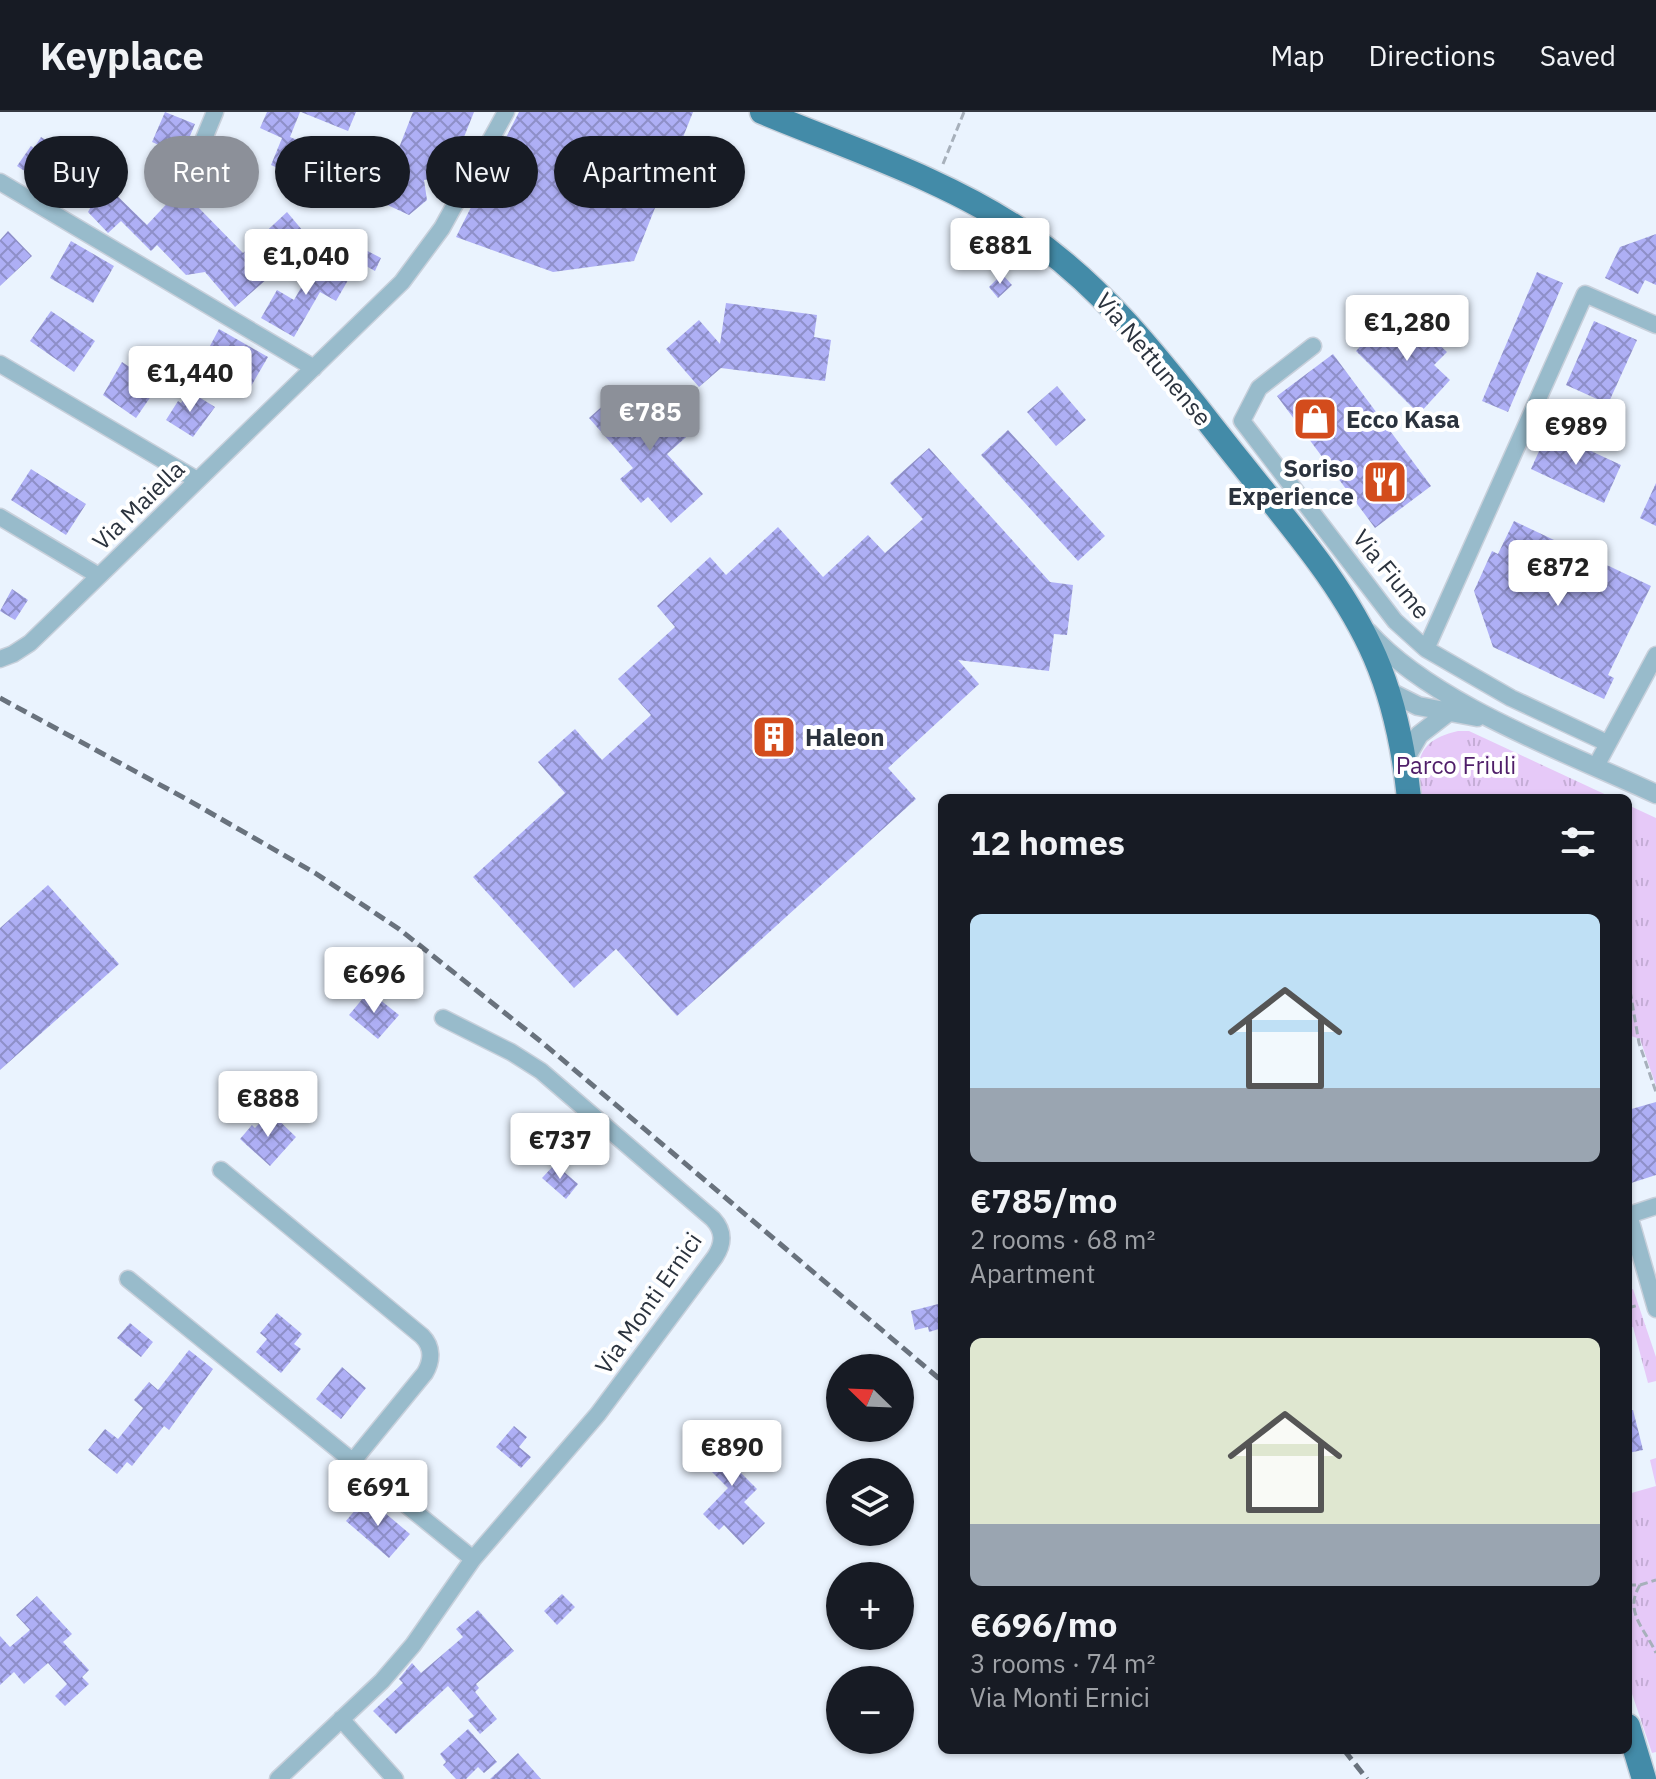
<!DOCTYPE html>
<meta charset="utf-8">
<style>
:root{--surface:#171b24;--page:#20242c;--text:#f1f3f6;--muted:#9ea1a6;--line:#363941;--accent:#8c9099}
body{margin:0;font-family:"IBM Plex Sans",sans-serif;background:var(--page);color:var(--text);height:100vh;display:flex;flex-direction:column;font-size:30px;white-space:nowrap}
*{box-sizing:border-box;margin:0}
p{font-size:26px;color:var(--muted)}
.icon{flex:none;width:44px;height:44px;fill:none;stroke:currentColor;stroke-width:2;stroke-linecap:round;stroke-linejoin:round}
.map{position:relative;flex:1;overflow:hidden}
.details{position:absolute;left:938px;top:682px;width:694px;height:960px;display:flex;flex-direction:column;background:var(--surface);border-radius:12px;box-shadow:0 2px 6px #0004}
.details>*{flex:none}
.banner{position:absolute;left:24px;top:24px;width:760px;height:72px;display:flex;gap:16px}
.needle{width:52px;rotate:293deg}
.buttons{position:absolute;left:826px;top:1242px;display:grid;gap:16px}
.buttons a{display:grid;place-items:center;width:88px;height:88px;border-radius:50%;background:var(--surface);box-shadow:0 2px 6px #0004;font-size:40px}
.price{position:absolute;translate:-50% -68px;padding:0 18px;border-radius:8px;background:#fff;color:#222;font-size:26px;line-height:52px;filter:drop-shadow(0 2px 4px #0008)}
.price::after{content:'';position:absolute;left:50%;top:48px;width:24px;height:18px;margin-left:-12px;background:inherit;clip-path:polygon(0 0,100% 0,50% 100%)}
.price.current{background:var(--accent);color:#fff}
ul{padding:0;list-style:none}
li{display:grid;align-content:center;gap:16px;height:424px;padding:0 32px}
li span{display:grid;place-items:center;height:248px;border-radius:12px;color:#555}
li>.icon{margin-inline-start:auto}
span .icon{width:144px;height:144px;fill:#fffc;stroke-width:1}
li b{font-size:34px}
h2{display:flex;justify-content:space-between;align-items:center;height:96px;padding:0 32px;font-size:34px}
.tag{padding:0 28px;border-radius:36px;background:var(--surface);box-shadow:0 2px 6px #0004;font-size:28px;line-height:72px}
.tag.current{background:var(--accent);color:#fff}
header{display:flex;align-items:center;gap:48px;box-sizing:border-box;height:112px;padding:0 40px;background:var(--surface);border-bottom:2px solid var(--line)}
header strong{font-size:38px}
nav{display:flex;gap:44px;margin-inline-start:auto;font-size:28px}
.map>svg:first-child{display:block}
.grass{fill:url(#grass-tufts)}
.building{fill:url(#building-cross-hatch)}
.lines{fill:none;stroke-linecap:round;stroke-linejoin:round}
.minor-casing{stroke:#c8d0db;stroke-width:19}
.tertiary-casing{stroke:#c8d0db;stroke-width:21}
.primary-casing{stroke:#c8d0db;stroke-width:27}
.path{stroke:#a7b0bb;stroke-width:3;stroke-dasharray:8 4;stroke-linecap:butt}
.minor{stroke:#98bbcb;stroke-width:16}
.tertiary{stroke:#98bbcb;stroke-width:18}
.primary{stroke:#438ba8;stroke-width:24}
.rail{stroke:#69727d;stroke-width:5;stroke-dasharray:12 6;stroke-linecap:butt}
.labels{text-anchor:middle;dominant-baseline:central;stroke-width:8;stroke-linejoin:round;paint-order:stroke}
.street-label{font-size:24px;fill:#2b333e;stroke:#fff}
.poi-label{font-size:24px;font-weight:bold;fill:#2b333e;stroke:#fff;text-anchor:start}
.park-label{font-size:24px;fill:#4f1e69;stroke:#fff}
</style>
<header>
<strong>Keyplace</strong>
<nav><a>Map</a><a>Directions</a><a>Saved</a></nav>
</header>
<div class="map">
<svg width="1656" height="1667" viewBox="0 0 1656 1667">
<defs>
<pattern id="grass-tufts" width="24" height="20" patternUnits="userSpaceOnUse" patternTransform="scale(2)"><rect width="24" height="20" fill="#e6c9f8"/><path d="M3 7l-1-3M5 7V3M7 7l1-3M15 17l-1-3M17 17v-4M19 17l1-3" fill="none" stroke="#c5add6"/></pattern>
<pattern id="building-cross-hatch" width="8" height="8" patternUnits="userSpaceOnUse" patternTransform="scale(2)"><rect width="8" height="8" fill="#aeaff5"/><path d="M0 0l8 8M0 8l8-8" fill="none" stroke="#8e8fc8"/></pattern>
</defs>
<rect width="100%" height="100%" fill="#eaf3fe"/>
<!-- grass -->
<path class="grass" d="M1458 619H1469L1613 686H1421C1416 650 1415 629 1458 619Z
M1628 693 1656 706V974L1640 927 1628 923Z
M1633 1177 1656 1245V1269L1648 1271 1633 1215H1628V1178Z
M1656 1346V1640L1652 1641 1628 1570V1382L1656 1374 1650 1348Z"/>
<!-- building -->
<path class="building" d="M165 0 195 12 182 43 152 30Z
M267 0H300L290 25 336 45 322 76 271 53 282 26 260 16Z
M301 0H356L348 19Z
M413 0H474L462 30 439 66 424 68 427 88 409 103 381 90 377 68 393 51Z
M519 0H693L634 149 553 160 456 125Z
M41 25 79 50 72 60 76 63 62 84 17 54 31 34 34 36Z
M180 57 182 64 188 68 193 69 200 64 217 71 195 92 243 141 287 100 308 125 267 164 268 166 235 195 205 160 186 163 157 133 151 139 121 109 108 121 88 100 104 71 147 113 175 83 165 72Z
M8 119 32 144 0 174V128Z
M1656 122V173L1645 168 1638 182 1605 166 1620 135Z
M71 129 114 154 93 191 50 166Z
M356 133 381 146 375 159 350 145Z
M319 144 351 163 336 189 320 180 294 225 261 206 277 178 294 188Z
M1537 160 1563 171 1508 300 1482 289Z
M1002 162 1012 173 998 186 989 175Z
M726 191 817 203 814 225 831 228 825 269 721 256 699 275 666 237 699 208 720 232Z
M51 199 95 229 74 260 30 229Z
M1412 208 1447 240 1434 253 1450 268 1419 302 1356 239 1382 212 1396 225Z
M1594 209 1637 228 1608 292 1566 273Z
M219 217 268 245 250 276 202 249Z
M1333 242 1431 374 1375 416 1277 284Z
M122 250 158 274 136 306 103 283Z
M1057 274 1086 308 1056 334 1027 300Z
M189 279 215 295 193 325 166 308 178 289 181 291Z
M660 282 693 319 667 342 703 382 671 411 648 385 641 391 620 367 633 356 589 306 615 283 635 305Z
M1008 318 1105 424 1078 449 981 343Z
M1548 319 1621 353 1604 391 1531 357Z
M929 336 1050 470 1073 473 1067 523 1054 522 1049 559 958 548 979 572 888 656 916 687 677 904 616 837 574 876 473 765 565 681 538 650 575 617 602 648 651 603 618 567 675 515 657 494 710 445 726 463 778 415 823 465 868 423 885 441 923 407 890 371Z
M31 357 86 392 66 423 11 388Z
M1656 371V414L1640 406Z
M1514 409 1651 474 1608 563 1614 566 1604 587 1493 535 1474 479 1492 439 1498 442Z
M12 477 28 488 15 508 0 499Z
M48 773 119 852 0 958V816Z
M369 879 399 903 378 927 349 903Z
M1656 990V1063L1628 1072V998Z
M270 1000 296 1025 270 1054 240 1027 252 1013 255 1016Z
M555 1052 578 1072 566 1087 542 1066Z
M942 1191V1216L929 1220 928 1215 915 1218 911 1199Z
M277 1201 302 1222 294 1232 301 1237 281 1261 256 1240 267 1227 260 1221Z
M130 1211 153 1230 141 1245 117 1226Z
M189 1238 213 1257 169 1318 164 1314 132 1354 127 1350 117 1362 88 1338 105 1317 118 1327 143 1296 134 1288 149 1270 158 1278Z
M342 1255 366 1276 341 1307 316 1287Z
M1633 1298 1643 1338 1628 1341V1299Z
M514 1314 527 1325 519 1335 531 1345 521 1356 496 1335Z
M730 1317 752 1339 736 1356 757 1377 744 1390 765 1411 743 1433 724 1413 719 1418 703 1402 728 1376 699 1347Z
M366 1385 410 1422 389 1446 346 1409Z
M562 1482 575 1495 557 1513 544 1499Z
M37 1484 72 1522 63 1530 89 1558 82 1565 89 1572 65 1594 55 1584 67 1572 48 1551 24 1572 14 1560 0 1573V1524L10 1535 30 1518 16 1503Z
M478 1498 514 1539 476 1572 479 1576 475 1580 497 1607 480 1622 468 1608 474 1604 448 1574 396 1622 373 1599 403 1571 399 1567 412 1551 421 1561 463 1525 456 1517Z
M468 1617 497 1650 484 1661 478 1655 466 1667H456L443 1653 446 1650 440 1642Z
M518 1641 541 1667H490Z"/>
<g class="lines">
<!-- minor casing -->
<g class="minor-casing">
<path id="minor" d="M191 58 215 0
M0 70 314 256
M1313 234 1259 276 1242 309 1395 509 1426 537
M0 252 197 368
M0 405 99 464
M0 547 13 542 30 531 402 170 442 116 506 0
M1607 631 1511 586 1426 537 1585 182 1656 213
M1596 654 1656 543
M221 1058 422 1224C433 1235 432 1249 425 1261L353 1349
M1656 1094 1629 1103 1656 1197
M128 1167 473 1447
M341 1607 395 1667
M278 1667 382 1569 413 1533 473 1447 598 1302 715 1145C724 1131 724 1119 713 1107L541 959 511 940 443 906"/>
</g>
<!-- tertiary casing -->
<g class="tertiary-casing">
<path id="tertiary" d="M1368 520C1432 592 1568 641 1656 682
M1388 579 1418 594 1477 605
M1404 649 1419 623 1450 599"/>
</g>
<!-- primary casing -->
<g class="primary-casing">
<path id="primary" d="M762 0C851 37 947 68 1026 122 1114 182 1175 269 1241 351 1289 412 1344 473 1375 545 1394 589 1404 639 1409 686
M1628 1614 1644 1667"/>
</g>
<!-- path -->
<path class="path" d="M943 52 964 0
M1628 867 1639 931 1656 980
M1628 1196 1639 1193
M1628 1473H1640L1656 1468
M1640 1473C1623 1500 1646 1518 1656 1541"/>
<!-- minor -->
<use href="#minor" class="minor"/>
<!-- tertiary -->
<use href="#tertiary" class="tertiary"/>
<!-- primary -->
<use href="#primary" class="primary"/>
<!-- rail -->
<path class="rail" d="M0 586 188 688 315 761 399 817 544 932 942 1269
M1344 1638 1367 1667"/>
</g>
<!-- icons -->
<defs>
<g id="shop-square" transform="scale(2.3)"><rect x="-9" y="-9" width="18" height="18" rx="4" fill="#d34c1c" stroke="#fff"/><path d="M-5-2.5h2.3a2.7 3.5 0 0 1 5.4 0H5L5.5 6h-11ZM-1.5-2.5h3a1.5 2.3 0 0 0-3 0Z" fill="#fff"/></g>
<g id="restaurant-square" transform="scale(2.3)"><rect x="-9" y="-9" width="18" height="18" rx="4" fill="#d34c1c" stroke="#fff"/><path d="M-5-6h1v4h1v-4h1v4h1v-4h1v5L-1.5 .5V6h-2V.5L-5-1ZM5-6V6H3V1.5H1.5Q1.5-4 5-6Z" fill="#fff"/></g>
<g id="building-square" transform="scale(2.3)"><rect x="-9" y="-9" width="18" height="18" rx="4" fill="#d34c1c" stroke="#fff"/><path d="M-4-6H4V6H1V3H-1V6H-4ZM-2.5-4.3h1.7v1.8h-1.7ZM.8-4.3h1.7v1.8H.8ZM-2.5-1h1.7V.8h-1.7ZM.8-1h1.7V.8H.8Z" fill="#fff"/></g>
</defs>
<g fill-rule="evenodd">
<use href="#shop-square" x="1315" y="307"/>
<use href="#restaurant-square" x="1385" y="370"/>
<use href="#building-square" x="774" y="625"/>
</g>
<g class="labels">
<!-- street labels -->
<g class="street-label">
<text transform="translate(1154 247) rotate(50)">Via Nettunense</text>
<text transform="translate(138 393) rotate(-44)">Via Maiella</text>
<text transform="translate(1392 462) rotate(51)">Via Fiume</text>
<text transform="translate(648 1191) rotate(-55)">Via Monti Ernici</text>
</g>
<!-- poi labels -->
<g class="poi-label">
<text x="1346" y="307">Ecco Kasa</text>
<text x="1354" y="356" text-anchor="end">Soriso<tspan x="1354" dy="28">Experience</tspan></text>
<text x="805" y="625">Haleon</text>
</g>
<!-- park labels -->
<g class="park-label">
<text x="1456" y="653">Parco Friuli</text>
</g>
</g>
</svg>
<div class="buttons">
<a><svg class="needle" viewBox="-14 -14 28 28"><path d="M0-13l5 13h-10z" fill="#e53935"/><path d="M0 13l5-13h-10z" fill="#9ea1a6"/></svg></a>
<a><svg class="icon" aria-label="layers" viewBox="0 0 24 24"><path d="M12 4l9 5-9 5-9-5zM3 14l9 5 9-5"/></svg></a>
<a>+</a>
<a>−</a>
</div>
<b class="price" style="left:1000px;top:174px">€881</b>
<b class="price" style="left:306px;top:185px">€1,040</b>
<b class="price" style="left:1407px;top:251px">€1,280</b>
<b class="price" style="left:190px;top:302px">€1,440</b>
<b class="price current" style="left:650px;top:341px">€785</b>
<b class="price" style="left:1576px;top:355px">€989</b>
<b class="price" style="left:1558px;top:496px">€872</b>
<b class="price" style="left:374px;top:903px">€696</b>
<b class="price" style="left:268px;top:1027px">€888</b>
<b class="price" style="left:560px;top:1069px">€737</b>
<b class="price" style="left:732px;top:1376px">€890</b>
<b class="price" style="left:378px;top:1416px">€691</b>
<div class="banner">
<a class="tag">Buy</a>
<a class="tag current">Rent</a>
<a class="tag">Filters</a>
<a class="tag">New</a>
<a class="tag">Apartment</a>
</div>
<section class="details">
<h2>12 homes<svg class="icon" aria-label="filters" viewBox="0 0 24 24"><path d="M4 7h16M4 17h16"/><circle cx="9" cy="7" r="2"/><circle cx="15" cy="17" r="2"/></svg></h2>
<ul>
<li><span style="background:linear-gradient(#bfe0f5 70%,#9aa5b1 0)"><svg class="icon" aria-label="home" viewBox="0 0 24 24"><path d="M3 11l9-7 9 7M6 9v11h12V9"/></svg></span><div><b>€785/mo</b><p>2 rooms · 68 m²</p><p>Apartment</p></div></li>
<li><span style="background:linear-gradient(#dfe7d0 75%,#9aa5b1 0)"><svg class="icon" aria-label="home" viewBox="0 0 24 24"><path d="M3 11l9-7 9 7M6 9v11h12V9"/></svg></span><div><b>€696/mo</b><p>3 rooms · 74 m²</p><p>Via Monti Ernici</p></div></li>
</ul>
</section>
</div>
